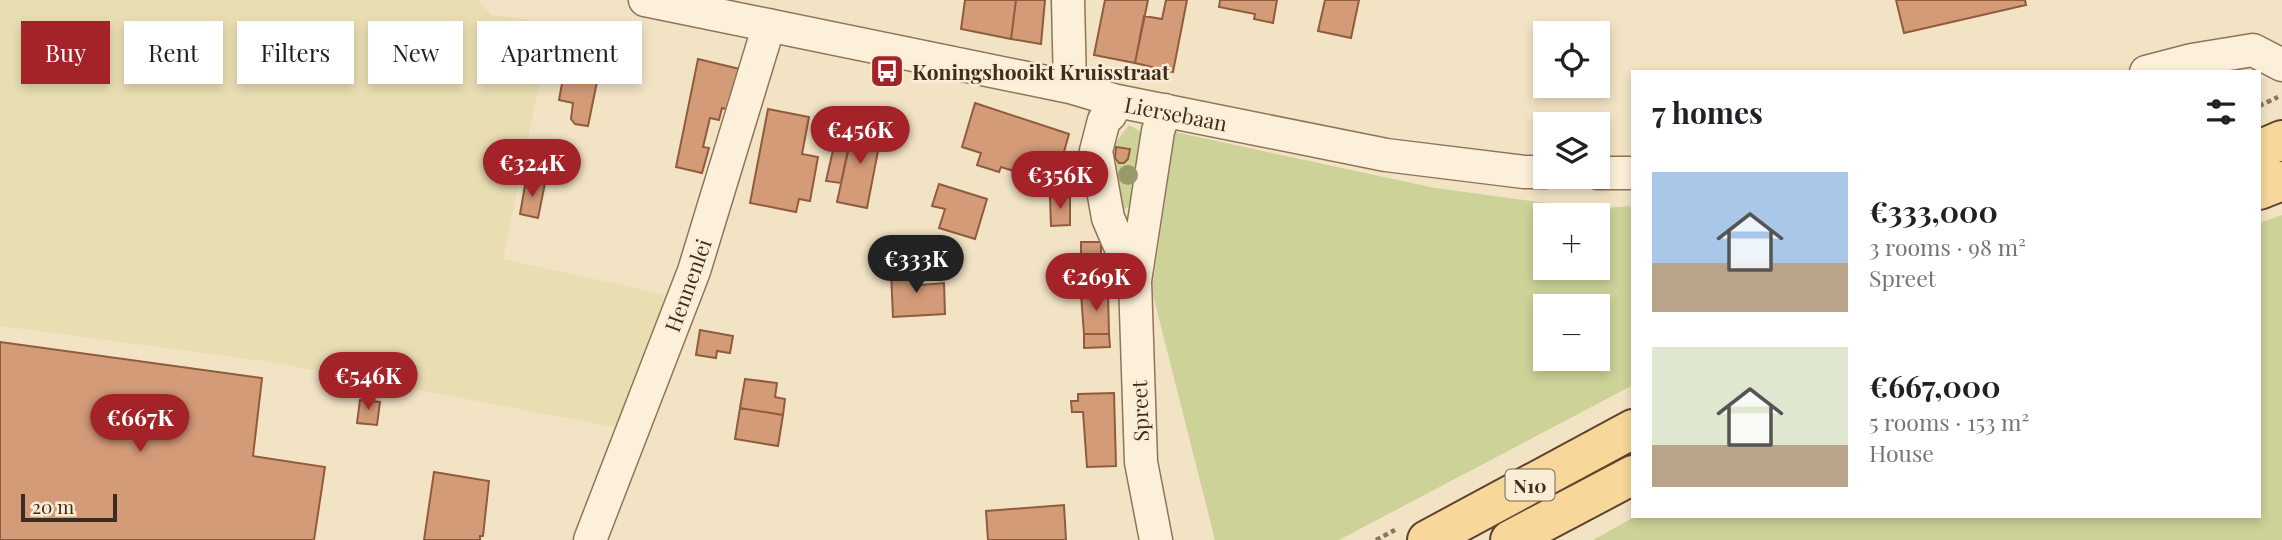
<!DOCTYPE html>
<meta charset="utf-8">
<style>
:root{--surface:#fff;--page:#f6f6f6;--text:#202124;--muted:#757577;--accent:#a42329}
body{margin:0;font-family:"Playfair Display",serif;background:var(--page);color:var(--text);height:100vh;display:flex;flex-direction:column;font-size:26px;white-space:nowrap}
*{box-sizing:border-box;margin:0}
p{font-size:23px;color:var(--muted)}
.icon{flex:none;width:38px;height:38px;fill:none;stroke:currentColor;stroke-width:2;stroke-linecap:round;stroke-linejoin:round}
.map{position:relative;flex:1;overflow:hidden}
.sheet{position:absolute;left:1631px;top:70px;width:630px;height:448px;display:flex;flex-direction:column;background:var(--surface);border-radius:0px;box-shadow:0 4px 10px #0003}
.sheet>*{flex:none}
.hud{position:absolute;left:21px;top:21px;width:665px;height:63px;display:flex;gap:14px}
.controls{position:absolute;left:1533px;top:21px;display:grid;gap:14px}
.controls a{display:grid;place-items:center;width:77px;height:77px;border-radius:0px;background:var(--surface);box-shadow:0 4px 10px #0003;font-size:35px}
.scale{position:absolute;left:21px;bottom:18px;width:96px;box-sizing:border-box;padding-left:7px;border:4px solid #3e2d1e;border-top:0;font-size:19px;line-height:24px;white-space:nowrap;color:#3e2d1e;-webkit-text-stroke:5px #f9edd6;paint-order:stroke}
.price{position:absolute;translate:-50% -60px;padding:0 16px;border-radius:24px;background:var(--accent);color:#fff;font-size:23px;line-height:46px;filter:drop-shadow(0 2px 4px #0008)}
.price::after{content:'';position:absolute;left:50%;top:42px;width:21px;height:16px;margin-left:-10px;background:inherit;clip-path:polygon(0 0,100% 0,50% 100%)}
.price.selected{background:#222;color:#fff}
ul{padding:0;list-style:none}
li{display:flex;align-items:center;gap:21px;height:175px;padding:0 21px}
li span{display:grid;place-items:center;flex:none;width:196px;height:140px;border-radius:0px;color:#555}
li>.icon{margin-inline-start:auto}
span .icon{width:84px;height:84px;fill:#fffc;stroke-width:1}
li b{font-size:30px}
h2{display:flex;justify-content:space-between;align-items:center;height:84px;padding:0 21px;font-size:30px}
.chip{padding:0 24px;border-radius:0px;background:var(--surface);box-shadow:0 4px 10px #0003;font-size:24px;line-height:63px}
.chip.selected{background:var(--accent);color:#fff}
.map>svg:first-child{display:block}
.farmland{fill:#e9deb2}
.green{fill:#cdd298;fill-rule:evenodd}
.building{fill:#d39b78;stroke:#915b3d;stroke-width:2}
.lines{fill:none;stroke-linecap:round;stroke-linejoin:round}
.minor-casing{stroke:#8f7459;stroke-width:35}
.major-casing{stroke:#5d422d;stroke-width:42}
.path{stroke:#8f7459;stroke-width:4.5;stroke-dasharray:5 3.5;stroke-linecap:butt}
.minor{stroke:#fcf0da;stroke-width:32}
.major{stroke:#f8d79b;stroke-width:38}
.tree{fill:#99996c}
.labels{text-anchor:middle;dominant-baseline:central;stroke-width:5;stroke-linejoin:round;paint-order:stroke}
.shield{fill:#f9edd6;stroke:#766755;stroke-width:2}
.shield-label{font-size:19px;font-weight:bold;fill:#3e2d1e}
.poi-label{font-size:21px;font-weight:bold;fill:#3e2d1e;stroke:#f9edd6;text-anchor:start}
.street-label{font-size:21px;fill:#3e2d1e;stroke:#f9edd6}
</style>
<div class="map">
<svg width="2282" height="540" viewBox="0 0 2282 540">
<rect width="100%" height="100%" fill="#f2e3c5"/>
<!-- farmland -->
<path class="farmland" d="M0 0H479L491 15 552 23 503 259 671 296 620 428 264 361 0 326Z"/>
<!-- green -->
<path class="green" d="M1129 125 1141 132 1148 148 1131 206 1122 210C1109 169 1099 161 1129 125Z
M1175 132 1435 188 1591 209 1633 206V385L1339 540H1215L1152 291ZM1598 215V268H1545V215ZM1545 306H1598V359H1545Z
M2282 215V540H1593L1636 516H2259V223Z"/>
<!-- building -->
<path class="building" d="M965 0H1016L1011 39 961 29Z
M1016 0H1045L1041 44 1011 39Z
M1105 0H1148L1135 63 1094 55Z
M1166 0H1187L1173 72 1135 63 1144 16 1162 19Z
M1220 0H1277L1273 23 1254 19 1255 14 1219 7Z
M1325 0H1359L1351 38 1318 31Z
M1896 0H2025L2026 5 1904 33Z
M567 56 601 62 588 126 575 124 571 119 573 103 559 100Z
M698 59 744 70 733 111 722 108 719 120 710 118 703 147 709 148 702 173 676 167Z
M975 103 1069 134 1055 184 1001 167 999 172 977 165 981 153 962 147Z
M768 109 809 117 802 154 818 157 810 201 799 199 796 212 750 203Z
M854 124 882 130 867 208 837 202Z
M834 146 848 149 841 183 826 181Z
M1116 147 1130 149 1128 159 1124 163H1119L1115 158Z
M526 180 545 183 538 218 520 214Z
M939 184 987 199 975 239 939 228 945 209 932 206Z
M1050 197H1070V225L1051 226Z
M1081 242H1101V271H1081Z
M919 269 921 285 944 283 945 314 893 317 891 272Z
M1107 277 1108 292 1081 294V278Z
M1108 292 1109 334H1084L1081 294Z
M700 330 733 336 730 353 717 351 716 358 696 355Z
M1084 334H1109L1110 347 1084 348Z
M0 342 262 378 253 456 325 467 314 540H0Z
M745 379 777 383 775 397 785 399 783 415 740 408Z
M1114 393 1116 466 1087 467 1083 412H1072L1071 401H1078V394Z
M360 400 380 402 377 425 357 423Z
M740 408 783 415 778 446 735 439Z
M434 472 489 481 483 536H480V540H424Z
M1064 505 1066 540H988L986 511Z"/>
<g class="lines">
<!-- minor casing -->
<g class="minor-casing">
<path id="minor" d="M645 0 1070 87 1117 101 1386 155 1524 172H1545
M1068 0 1070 87
M2146 72 2192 60 2253 50 2282 65
M1117 101 1110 115 1104 120 1096 151 1108 218 1135 281
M1598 173H1633
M590 540 694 271 769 25
M1156 540 1141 462 1135 281 1158 131 1165 110"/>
</g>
<!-- major casing -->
<g class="major-casing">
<path id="major" d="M2259 150 2282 140
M2259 190 2282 181
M1427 540 1633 429
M1510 540 1633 475"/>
</g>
<!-- path -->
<path class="path" d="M2259 106 2278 97
M1376 540 1395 530"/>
<!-- minor -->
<use href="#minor" class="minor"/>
<!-- major -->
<use href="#major" class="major"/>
</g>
<!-- trees -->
<circle class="tree" cx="1128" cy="175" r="10"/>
<!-- icons -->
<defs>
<g id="bus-square" transform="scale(1.75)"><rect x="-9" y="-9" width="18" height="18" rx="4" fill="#a42329" stroke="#f9edd6"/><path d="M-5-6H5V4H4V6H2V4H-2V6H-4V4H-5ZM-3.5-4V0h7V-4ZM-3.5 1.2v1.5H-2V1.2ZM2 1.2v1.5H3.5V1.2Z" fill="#fff"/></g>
</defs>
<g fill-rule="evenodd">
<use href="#bus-square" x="887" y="71"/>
</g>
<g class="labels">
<!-- shield labels -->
<rect class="shield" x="1505.5" y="469.5" width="49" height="31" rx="5"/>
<g class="shield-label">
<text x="1530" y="485">N10</text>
</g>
<!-- poi labels -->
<g class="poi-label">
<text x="912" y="71">Koningshooikt Kruisstraat</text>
</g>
<!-- street labels -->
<g class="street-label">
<text transform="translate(1176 113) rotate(11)">Liersebaan</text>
<text transform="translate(687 285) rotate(-70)">Hennenlei</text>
<text transform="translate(1139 411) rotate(-92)">Spreet</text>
</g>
</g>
</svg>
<div class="controls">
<a><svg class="icon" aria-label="locate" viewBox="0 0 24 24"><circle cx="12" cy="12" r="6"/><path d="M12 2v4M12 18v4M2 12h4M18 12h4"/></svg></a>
<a><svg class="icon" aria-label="layers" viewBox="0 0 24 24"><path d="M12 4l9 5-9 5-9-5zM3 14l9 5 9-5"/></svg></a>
<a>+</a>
<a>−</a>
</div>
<div class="scale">20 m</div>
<b class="price" style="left:860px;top:166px">€456K</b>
<b class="price" style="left:532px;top:199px">€324K</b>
<b class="price" style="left:1060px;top:211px">€356K</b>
<b class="price selected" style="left:916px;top:295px">€333K</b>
<b class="price" style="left:1096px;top:313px">€269K</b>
<b class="price" style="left:368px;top:412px">€546K</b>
<b class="price" style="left:140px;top:454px">€667K</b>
<div class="hud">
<a class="chip selected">Buy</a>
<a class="chip">Rent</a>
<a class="chip">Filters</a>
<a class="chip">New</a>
<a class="chip">Apartment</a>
</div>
<section class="sheet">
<h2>7 homes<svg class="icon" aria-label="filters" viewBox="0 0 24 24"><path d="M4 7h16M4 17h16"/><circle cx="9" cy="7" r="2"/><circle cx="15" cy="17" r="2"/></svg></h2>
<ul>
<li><span style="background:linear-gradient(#a9c7e8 65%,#b9a48a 0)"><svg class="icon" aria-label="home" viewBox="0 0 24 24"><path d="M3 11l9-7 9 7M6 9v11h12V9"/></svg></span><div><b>€333,000</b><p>3 rooms · 98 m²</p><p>Spreet</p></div></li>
<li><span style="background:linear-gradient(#dfe7d0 70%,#b9a48a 0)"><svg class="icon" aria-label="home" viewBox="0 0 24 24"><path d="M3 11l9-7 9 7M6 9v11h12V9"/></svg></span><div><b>€667,000</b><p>5 rooms · 153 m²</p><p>House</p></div></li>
</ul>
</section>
</div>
